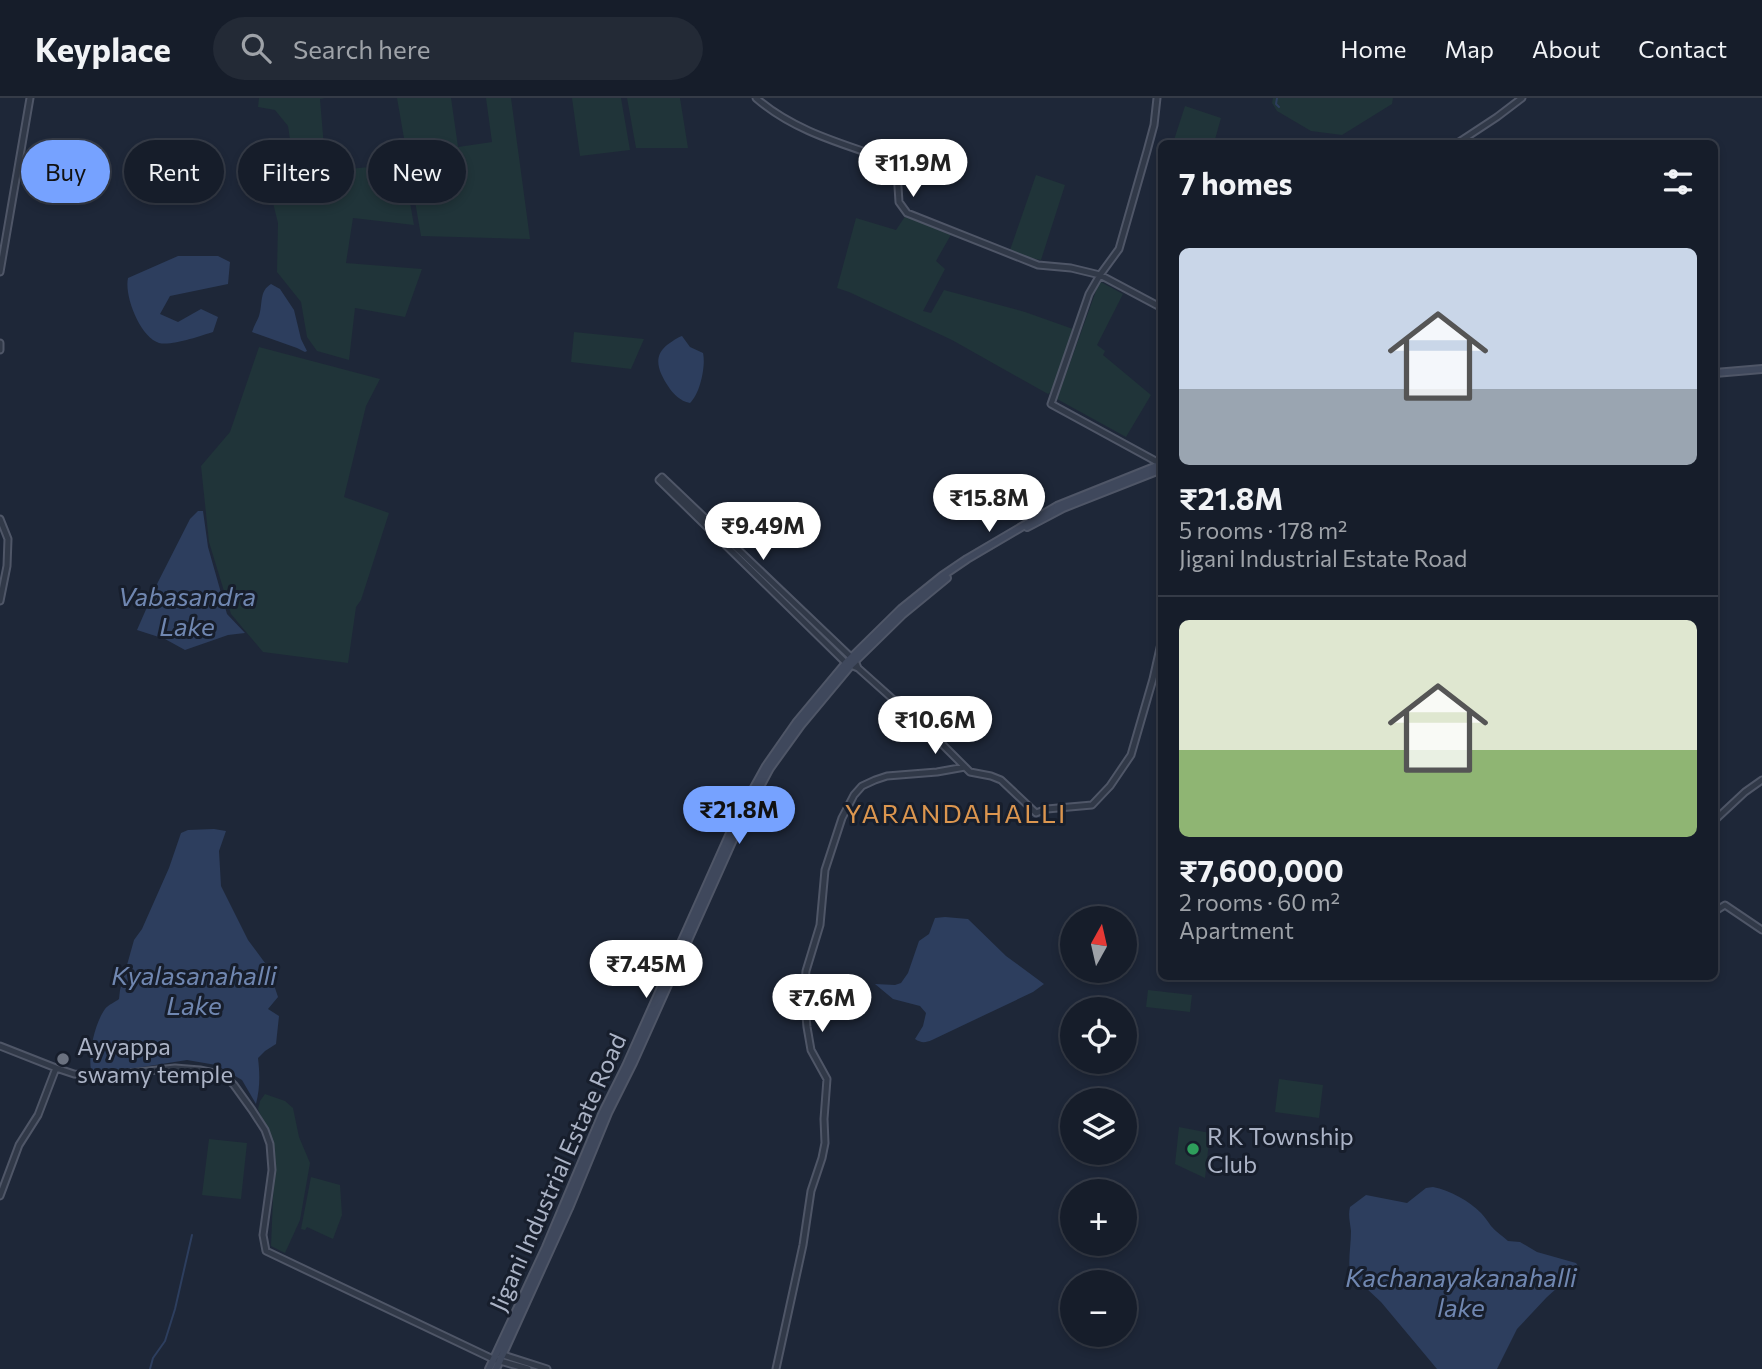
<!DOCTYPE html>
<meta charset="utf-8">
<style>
:root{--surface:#161d2a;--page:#232a36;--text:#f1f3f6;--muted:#9ea2a8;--line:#353b47;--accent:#76a2ff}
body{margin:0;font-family:Commissioner,sans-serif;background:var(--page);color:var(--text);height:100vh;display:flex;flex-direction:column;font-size:26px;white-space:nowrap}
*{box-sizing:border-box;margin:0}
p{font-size:23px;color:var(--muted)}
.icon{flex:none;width:38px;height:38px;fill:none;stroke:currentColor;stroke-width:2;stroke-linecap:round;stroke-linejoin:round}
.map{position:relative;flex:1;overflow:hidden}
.sheet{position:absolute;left:1158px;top:42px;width:560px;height:840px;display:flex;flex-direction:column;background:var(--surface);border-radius:10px;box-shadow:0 4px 10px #0003,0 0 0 2px var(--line)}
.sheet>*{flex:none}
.banner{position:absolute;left:21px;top:42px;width:665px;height:63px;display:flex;gap:14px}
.needle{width:46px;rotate:8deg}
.tools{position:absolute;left:1060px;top:808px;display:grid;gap:14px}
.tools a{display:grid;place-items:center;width:77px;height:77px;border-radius:50%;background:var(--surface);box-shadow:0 4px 10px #0003,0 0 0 2px var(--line);font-size:35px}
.price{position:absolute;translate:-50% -60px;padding:0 16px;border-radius:24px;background:#fff;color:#222;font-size:23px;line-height:46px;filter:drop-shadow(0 2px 4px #0008)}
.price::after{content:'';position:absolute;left:50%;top:42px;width:21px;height:16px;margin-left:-10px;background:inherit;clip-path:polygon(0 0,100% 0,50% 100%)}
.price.on{background:var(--accent);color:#111}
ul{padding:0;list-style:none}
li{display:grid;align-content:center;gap:14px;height:371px;padding:0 21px}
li+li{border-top:2px solid var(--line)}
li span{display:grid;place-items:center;height:217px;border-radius:10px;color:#555}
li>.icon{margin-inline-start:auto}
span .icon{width:126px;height:126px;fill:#fffc;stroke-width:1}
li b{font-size:30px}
h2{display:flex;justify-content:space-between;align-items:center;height:84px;padding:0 21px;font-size:30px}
.tag{padding:0 24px;border-radius:32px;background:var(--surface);box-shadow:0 4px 10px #0003,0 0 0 2px var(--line);font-size:24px;line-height:63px}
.tag.on{background:var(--accent);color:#111}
header{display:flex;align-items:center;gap:42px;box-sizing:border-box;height:98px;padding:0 35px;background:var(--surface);border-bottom:2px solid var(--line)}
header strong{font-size:33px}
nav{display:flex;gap:38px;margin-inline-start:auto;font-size:24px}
.search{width:490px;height:63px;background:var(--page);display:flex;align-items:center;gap:18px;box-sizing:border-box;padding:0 24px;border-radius:38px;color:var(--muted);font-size:26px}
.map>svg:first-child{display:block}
.green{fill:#203439}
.water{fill:#2d3e5e}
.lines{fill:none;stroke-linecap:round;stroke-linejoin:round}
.stream{stroke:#2d3e5e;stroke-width:2}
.tertiary-casing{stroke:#4f5667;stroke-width:9}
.secondary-casing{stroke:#4f5667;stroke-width:10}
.tertiary{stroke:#313948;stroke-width:5}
.secondary{stroke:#3f485c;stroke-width:6}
.worship-dot{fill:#6b7280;stroke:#171e2c;stroke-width:2.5}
.leisure-dot{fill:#2e9e5b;stroke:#171e2c;stroke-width:2.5}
.labels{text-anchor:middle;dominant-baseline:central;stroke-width:6;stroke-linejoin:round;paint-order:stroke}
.poi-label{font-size:24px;fill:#abb3c6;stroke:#171e2c;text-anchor:start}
.street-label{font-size:24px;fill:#abb3c6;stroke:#171e2c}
.water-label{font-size:26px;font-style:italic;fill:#7087b1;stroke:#171e2c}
.neighbourhood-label{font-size:26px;letter-spacing:2px;fill:#dc964f;stroke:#171e2c}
</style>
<header>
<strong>Keyplace</strong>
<div class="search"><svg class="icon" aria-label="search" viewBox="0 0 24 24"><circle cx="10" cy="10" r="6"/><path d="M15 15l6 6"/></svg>Search here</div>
<nav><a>Home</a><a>Map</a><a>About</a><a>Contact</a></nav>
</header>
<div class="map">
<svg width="1762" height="1271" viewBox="0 0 1762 1271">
<rect width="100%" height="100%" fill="#1e2738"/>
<!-- green -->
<path class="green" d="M259 0H325L320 1 326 73 403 66 414 127 353 120 346 165 422 171 405 219 355 210 349 262 317 253 307 239 301 204 277 174 278 125 273 105 293 61 288 28 275 12 258 9Z
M397 0H451L458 49 492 44 486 0H511L530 141 421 138Z
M572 0H621L630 52 580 58Z
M627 0H680L688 50H636Z
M1273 0H1393L1392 6 1342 37 1311 33 1277 13 1272 5Z
M1185 8 1221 20 1214 45H1173Z
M1036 77 1065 87 1041 162 1030 160 1010 152Z
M906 117 952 135 936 163 945 171 923 213 931 215 944 192 1025 214 1073 231 1054 292 1048 296 952 242 849 194 837 190 856 120 896 132Z
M1101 184 1123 196 1097 247 1105 253 1103 257 1151 297 1126 339 1057 301 1097 190Z
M574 234 644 241 631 271 571 264Z
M259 249 380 281 366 308 344 399 389 415 361 502 356 509 348 565 263 554 231 516 209 444 201 368 230 334Z
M1148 892 1192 897 1190 914 1146 909Z
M1279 981 1323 987 1319 1020 1275 1014Z
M265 996 285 1003 293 1010 299 1039 310 1065 300 1122 285 1155 271 1148 275 1051 258 1011 260 1003Z
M1179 1029 1210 1035 1205 1080 1175 1066Z
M209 1041 247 1045 241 1101 202 1097Z
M311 1079 340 1087 342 1117 333 1141 307 1129 305 1132 301 1131Z"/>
<!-- water -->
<path class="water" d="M178 158H218L230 164 228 186 170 198 160 216 178 224 201 211 218 219 213 234C200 238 172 248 159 245 140 239 124 198 128 180Z
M271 186 280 191 294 212 301 241 307 253 305 254 297 250 252 234C254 228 257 223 259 218 263 206 259 193 271 186Z
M682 238 690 249 703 255C706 268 700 296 690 305 680 303 673 296 668 288 659 274 652 259 667 247 673 243 676 240 682 238Z
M198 413H203L208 449 227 516 245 535 228 537 185 552 165 541 137 532 158 484 190 421Z
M214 731 226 733 219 753 221 788 248 842 268 869 278 899 268 911 279 918 276 946 265 953 258 960C260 977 260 990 256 1006L242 982 216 967 187 962 117 973 91 972C88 955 95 925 105 911 108 907 115 904 119 901L120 892 134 842 142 831 169 770 181 735 188 732Z
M945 819 968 821 1006 858 1044 886 1033 894 932 942C925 945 921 945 915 941L923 928 926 915 920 908 893 901 875 886 895 887 901 885 908 875 919 843 929 836 935 820Z
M1433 1089C1450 1092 1469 1103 1481 1115 1485 1119 1488 1124 1491 1128 1496 1134 1503 1138 1508 1143L1520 1144 1537 1154 1576 1165 1578 1168 1576 1173 1547 1199 1517 1231 1497 1271H1437L1381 1204 1350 1175C1348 1161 1351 1147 1351 1133 1350 1124 1348 1117 1350 1109L1366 1097 1407 1105 1426 1090Z"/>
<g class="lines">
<!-- stream -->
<path class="stream" d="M1277 0 1276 6 1279 9
M150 1271 153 1260 165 1243 175 1211 192 1137"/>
<!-- tertiary casing -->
<g class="tertiary-casing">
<path id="tertiary" d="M756 0C795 34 844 46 892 63L897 73 899 104 907 115 1038 167 1071 170 1100 177 1162 210
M1157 0 1154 27 1147 53 1119 151 1100 177 1089 196 1051 306 1161 366 1162 369
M1456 46 1497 19 1522 0
M0 174 30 0
M0 245V252
M662 379 855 563 858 570 846 565 659 382Z
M0 421 8 441 7 468 0 503
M858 570 933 637 970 674 991 678 1001 682 1036 715 1047 711 1092 707 1110 688 1131 657 1153 581 1162 541
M1715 722 1745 694 1762 682
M1715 811 1717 812 1725 807 1762 832
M0 948 56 970 38 1017 19 1047 0 1098
M56 970 74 976 103 978 175 970 200 972 224 977 234 987 252 1012 265 1032 270 1046 272 1072 263 1137 266 1153 493 1261 528 1271
M500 1256 547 1271
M776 1271 803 1147 811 1093 822 1060 825 1045 824 1021 827 981 811 952 807 929 804 897 806 873 820 827 825 772 842 720 854 697 862 688 875 682 887 678 937 674 965 669"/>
</g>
<!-- secondary casing -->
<g class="secondary-casing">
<path id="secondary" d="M1715 275 1762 271
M1027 429 1063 410 1162 371
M489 1271 546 1149 603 1014 626 968 735 724 766 668 796 625 846 565 901 511 942 478 967 461 1057 408 1162 366
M496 1271 569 1110 608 1015 633 965 740 726 770 670 801 627 851 567 902 517 947 480"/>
</g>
<!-- tertiary -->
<use href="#tertiary" class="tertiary"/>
<!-- secondary -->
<use href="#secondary" class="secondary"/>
</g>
<!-- markers -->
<circle class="worship-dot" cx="63" cy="961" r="7"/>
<circle class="leisure-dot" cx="1193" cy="1051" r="7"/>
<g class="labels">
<!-- poi labels -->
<g class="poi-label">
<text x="77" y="947">Ayyappa<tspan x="77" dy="28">swamy temple</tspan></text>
<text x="1207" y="1037">R K Township<tspan x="1207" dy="28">Club</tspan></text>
</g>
<!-- street labels -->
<g class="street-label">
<text transform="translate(557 1074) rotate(-66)">Jigani Industrial Estate Road</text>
</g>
<!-- water labels -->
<g class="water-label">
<text x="187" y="497">Vabasandra<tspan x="187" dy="30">Lake</tspan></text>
<text x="194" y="876">Kyalasanahalli<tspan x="194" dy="30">Lake</tspan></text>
<text x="1461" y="1178">Kachanayakanahalli<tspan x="1461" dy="30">lake</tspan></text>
</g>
<!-- neighbourhood labels -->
<g class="neighbourhood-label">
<text x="956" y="714">YARANDAHALLI</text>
</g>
</g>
</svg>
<div class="tools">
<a><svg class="needle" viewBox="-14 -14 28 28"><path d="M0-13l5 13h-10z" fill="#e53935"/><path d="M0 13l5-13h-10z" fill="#9ea2a8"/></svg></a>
<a><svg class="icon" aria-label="locate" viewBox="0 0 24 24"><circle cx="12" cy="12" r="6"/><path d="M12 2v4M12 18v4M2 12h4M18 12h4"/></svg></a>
<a><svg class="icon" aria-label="layers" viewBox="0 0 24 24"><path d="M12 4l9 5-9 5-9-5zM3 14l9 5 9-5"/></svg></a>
<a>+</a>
<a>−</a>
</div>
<b class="price" style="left:913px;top:101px">₹11.9M</b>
<b class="price" style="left:989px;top:436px">₹15.8M</b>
<b class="price" style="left:763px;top:464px">₹9.49M</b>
<b class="price" style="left:935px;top:658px">₹10.6M</b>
<b class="price on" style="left:739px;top:748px">₹21.8M</b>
<b class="price" style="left:646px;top:902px">₹7.45M</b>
<b class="price" style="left:822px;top:936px">₹7.6M</b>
<div class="banner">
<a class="tag on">Buy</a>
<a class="tag">Rent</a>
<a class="tag">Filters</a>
<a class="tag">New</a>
</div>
<section class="sheet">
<h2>7 homes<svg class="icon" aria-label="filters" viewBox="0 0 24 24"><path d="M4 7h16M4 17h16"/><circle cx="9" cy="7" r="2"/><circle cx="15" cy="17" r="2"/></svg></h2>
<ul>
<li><span style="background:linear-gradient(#c9d6e8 65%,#9aa5b1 0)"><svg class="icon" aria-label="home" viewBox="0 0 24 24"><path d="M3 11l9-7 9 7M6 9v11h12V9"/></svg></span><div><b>₹21.8M</b><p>5 rooms · 178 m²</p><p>Jigani Industrial Estate Road</p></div></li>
<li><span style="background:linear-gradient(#dfe7d0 60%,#8fb573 0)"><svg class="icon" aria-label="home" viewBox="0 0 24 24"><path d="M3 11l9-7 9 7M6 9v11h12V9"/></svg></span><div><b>₹7,600,000</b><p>2 rooms · 60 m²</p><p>Apartment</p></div></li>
</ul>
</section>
</div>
